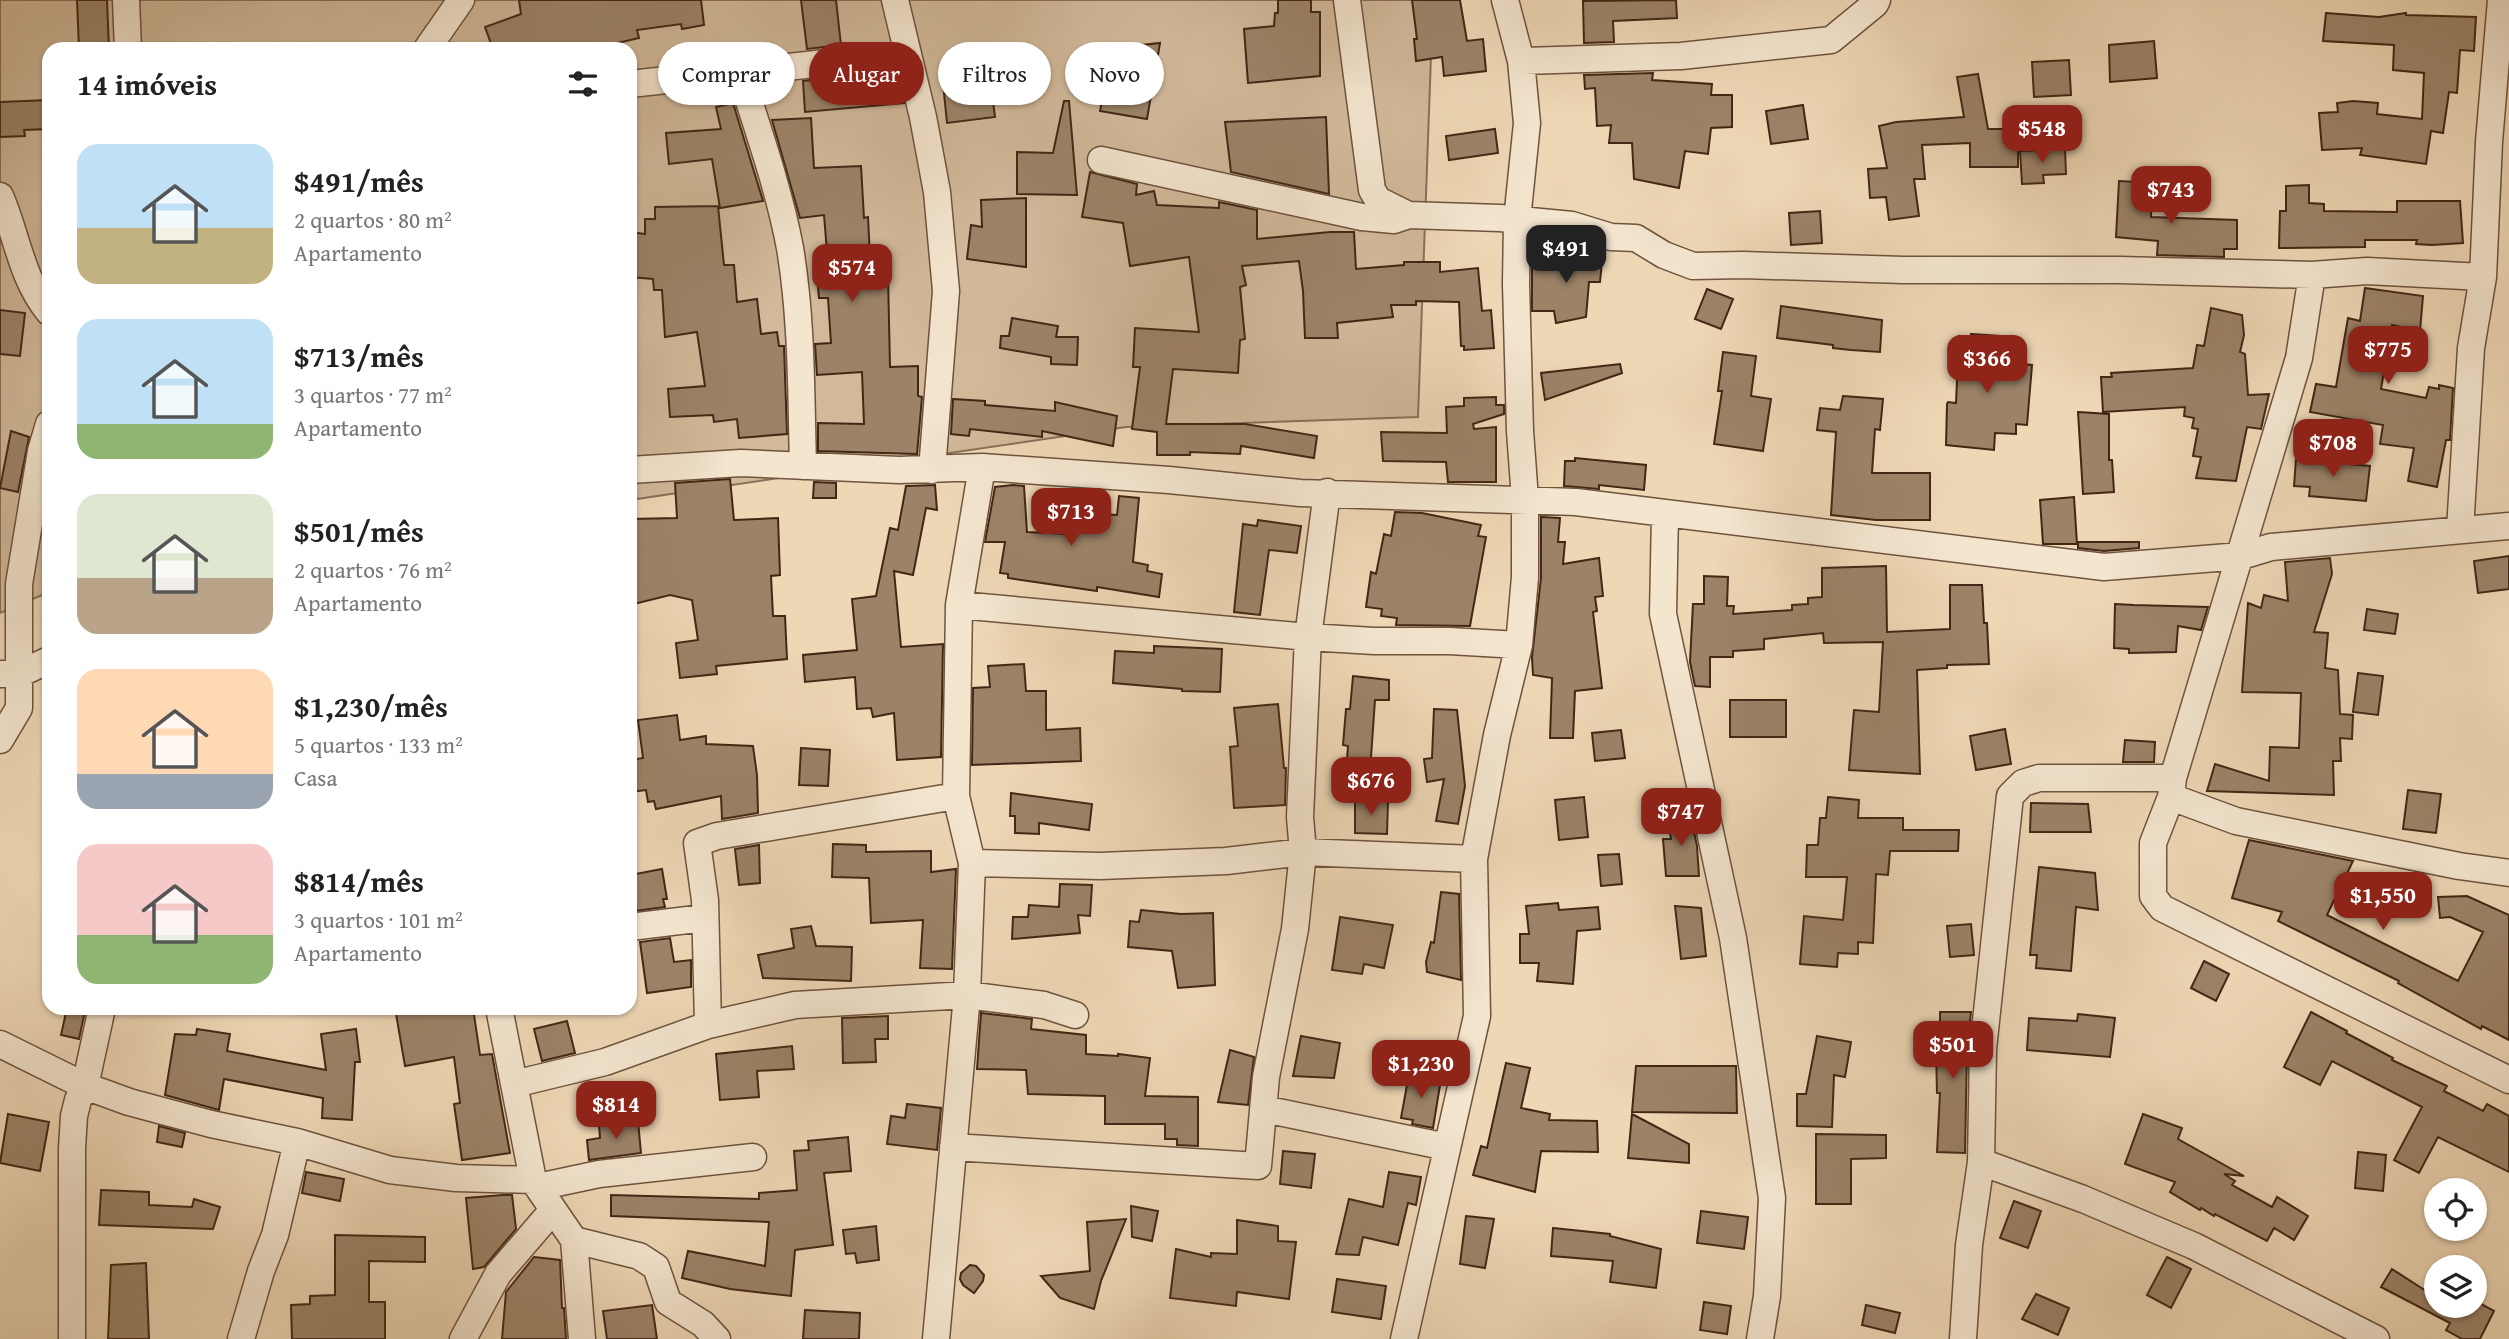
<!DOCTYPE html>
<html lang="pt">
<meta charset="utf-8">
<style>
:root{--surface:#fff;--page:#f6f6f6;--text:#222;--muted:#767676;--accent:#8f2418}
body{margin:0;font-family:"Gentium Book Plus",serif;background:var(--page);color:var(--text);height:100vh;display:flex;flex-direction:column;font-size:26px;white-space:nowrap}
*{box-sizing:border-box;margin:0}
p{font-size:23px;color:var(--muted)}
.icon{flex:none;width:38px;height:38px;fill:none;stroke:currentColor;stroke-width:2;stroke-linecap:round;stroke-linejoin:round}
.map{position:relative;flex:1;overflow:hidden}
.sheet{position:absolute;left:42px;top:42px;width:595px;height:973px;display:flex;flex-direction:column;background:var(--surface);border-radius:21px;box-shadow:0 2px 5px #0004}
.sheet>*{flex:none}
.hud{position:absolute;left:658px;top:42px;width:665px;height:63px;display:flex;gap:14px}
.controls{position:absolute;left:2424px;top:1178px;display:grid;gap:14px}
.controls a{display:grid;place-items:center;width:63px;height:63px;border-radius:50%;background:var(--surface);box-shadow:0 2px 5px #0004;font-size:35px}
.price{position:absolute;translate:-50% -60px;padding:0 16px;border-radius:14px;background:var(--accent);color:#fff;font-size:23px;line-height:46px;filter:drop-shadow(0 2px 4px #0008)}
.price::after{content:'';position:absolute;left:50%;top:42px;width:21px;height:16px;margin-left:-10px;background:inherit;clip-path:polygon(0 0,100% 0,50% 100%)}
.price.on{background:#222;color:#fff}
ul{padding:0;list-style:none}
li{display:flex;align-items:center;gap:21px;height:175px;padding:0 35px}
li span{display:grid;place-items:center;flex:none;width:196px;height:140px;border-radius:21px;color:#555}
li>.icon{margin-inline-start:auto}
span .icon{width:84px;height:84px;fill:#fffc;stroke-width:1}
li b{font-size:30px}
h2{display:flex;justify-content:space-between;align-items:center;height:84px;padding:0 35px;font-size:30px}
.chip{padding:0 24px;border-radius:32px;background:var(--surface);box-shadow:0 2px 5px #0004;font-size:24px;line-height:63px}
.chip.on{background:var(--accent);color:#fff}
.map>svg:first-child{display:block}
.green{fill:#d1b99a;stroke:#8a7058;stroke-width:2}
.building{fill:#9c8368;stroke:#432715;stroke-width:2}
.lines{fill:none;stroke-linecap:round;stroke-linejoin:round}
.street-casing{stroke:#6e533d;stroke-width:29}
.street{stroke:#f4e5cf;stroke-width:26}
</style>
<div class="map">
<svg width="2509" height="1339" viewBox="0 0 2509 1339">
<rect width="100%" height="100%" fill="#eed7b5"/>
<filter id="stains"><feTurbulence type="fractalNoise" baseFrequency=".00286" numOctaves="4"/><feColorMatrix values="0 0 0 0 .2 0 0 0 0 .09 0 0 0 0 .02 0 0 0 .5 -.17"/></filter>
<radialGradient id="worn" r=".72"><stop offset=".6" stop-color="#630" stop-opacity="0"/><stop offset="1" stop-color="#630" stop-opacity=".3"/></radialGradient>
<!-- green -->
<path class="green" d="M0 0H1427L1431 56 1418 417 1126 427 630 500V49H49V592L0 613Z"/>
<!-- building -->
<path class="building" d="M77 0H107L109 49H79Z
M519 0H701L704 25 682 29 681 24 637 30 639 38 592 49H493L485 27 521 14Z
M801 0H836L841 45 807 49Z
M1278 0H1311V12H1320V76L1248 83 1244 29 1274 26 1275 13H1278Z
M1412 0H1460L1467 41 1483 39 1486 71 1444 76 1442 57 1416 61 1414 39H1417Z
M1676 0 1677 18 1613 21 1614 42 1584 43 1583 1Z
M2326 13 2379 17 2406 13V15L2476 17 2474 51 2460 50 2457 93 2449 92 2443 133 2431 131 2426 164 2360 155 2362 148 2322 150 2319 113 2338 112 2337 103 2353 101 2378 103 2377 114 2422 119 2424 73 2393 70 2394 45 2323 41Z
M2154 41 2157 78 2110 82 2109 45Z
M1160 43 1147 119 1100 111 1104 91 1139 97 1133 46Z
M2069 60 2071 95 2034 97 2032 62Z
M896 71 904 103 805 112 803 81Z
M1653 73 1652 80 1712 84 1711 95H1732V127L1711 128 1708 154 1685 151 1679 188 1634 179 1632 143H1609L1611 125 1597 126 1595 88 1585 89 1584 75Z
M1978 74 1988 129H2018V167H1970V143L1922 145 1925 179H1914L1919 216 1889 220 1886 197 1870 198 1868 169 1887 168 1879 126 1896 122 1964 117 1957 77Z
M990 78 995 117 947 123 943 83Z
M49 100V129L24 130 25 136 0 137V102Z
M1064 101H1069L1077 195 1017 194V152L1053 153Z
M733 103 763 201 720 208 712 159 669 164 666 133 721 129 716 107Z
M1803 105 1808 139 1771 144 1766 111Z
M1326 117 1329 194 1231 172 1225 122Z
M811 118 814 168 861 166 864 218 868 217 871 277 888 276 890 367 918 366V396L922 397 917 454 818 451V423L864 424 862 372 817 375 815 344 831 343 828 298H819L816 265 828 264 824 215 800 218 772 120Z
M1495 129 1498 153 1449 160 1446 136Z
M2065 149 2066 174 2043 175 2044 183 2022 184 2020 151Z
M1090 172 1137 184 1136 195 1154 191 1157 205 1219 208V202L1257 210V239L1330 232H1354L1356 269 1404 265V262H1440V272L1478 268 1482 311 1491 310 1494 348 1464 350V346H1461L1459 302 1416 301V305H1391L1393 317 1337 323 1338 338H1305L1303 291 1299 261 1242 266 1246 285 1240 287 1245 339 1240 340 1238 373 1173 369 1166 424H1245L1317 436 1314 458 1241 446 1240 454 1190 452V455H1157V432L1132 429 1140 367H1133L1135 328 1199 332 1189 257 1130 266 1123 223 1082 217Z
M2119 181 2152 183 2151 217 2237 220V249H2224V257L2157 255 2158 241 2116 237Z
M2309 185V203L2324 204V211L2397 212V201H2460L2463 243 2432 245 2416 244 2417 240H2365V247L2279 248 2280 211H2286V186Z
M1026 198V267L967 259 971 225 982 227 981 200Z
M718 206 724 265H734L737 302 757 299 761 334 777 332 779 346H784L787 434 739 438 737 419 714 422 713 415 670 417 668 389 705 386 697 332 665 337 662 290H654L653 279 630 277V232L645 234V219H655V207Z
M1820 211 1822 243 1791 245 1789 213Z
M1574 248 1603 251 1600 282H1589L1586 317 1556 323 1554 311H1532V266H1572Z
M2365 288 2423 296 2420 331 2392 325 2381 389 2426 398 2429 387 2439 389V385L2453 388 2450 440H2446L2437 487 2408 481 2414 448 2380 444 2383 425 2310 412 2316 384 2336 387 2348 318 2360 321Z
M1707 289 1733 299 1721 329 1695 319Z
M1781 306 1882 320 1880 352 1851 350 1833 348V345L1777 338Z
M2211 308 2242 315 2244 335 2240 352 2245 354 2248 395 2269 394 2261 429 2247 427 2236 481 2196 478 2201 457 2193 456 2198 429 2192 428 2194 418 2184 416 2185 407 2103 412 2101 377H2112L2111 373 2193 368 2197 345 2204 346Z
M0 310 25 313 20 356 0 354Z
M1012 318 1058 326 1056 337H1078L1077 365 1051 364V357L1000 348 1001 336H1009Z
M1971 334 2000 336 1999 362 2032 365 2027 425 2016 424V434L1995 433 1994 450 1946 445 1947 404 1948 402 1956 403 1959 336 1971 338Z
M1723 352 1756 356 1751 396 1771 399 1763 451 1714 444 1722 391H1718Z
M1620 364 1622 373 1545 400 1541 373Z
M1843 396 1883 399 1880 430 1875 429 1872 473H1930V520H1876L1831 515 1836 432 1817 430 1820 408 1840 410Z
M1496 397V405H1504V414L1473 424 1474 429 1496 427V482H1448L1446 462 1383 461 1381 432 1447 433 1446 407 1464 406V398Z
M953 399 985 401V405L1055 411V402L1117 416 1113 446 1042 431V437L970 429 969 436 951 434Z
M2078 412 2109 414V460H2112L2114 492 2083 494Z
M11 431 29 437 18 492 0 488Z
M1575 458 1646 465 1644 490 1599 485V489L1564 486 1565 461H1575Z
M2296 459 2370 466 2366 501 2309 496 2310 487 2294 486Z
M730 479 734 520 778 518 780 575 771 576 773 616H785L787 659 716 666 717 674 680 678 676 643 698 640 692 600 670 595 630 605V519L677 518 675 483Z
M814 482 836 483V498H813Z
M935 485 937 510 926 508 913 575 894 571 901 647 943 644 941 757 897 760 894 713 873 717 871 708 857 709 855 677 805 682 803 655 857 650 852 599 876 596 890 528 898 530 906 486Z
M1013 485 1024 486 1027 532 1068 534V521L1081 522 1082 513 1117 515 1119 496 1139 498 1133 562 1148 565 1147 571 1162 574 1159 597 1097 587V591L1008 578V574L1000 573 1005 542H985L995 487Z
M2074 497 2077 544H2043L2040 500Z
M1395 512 1422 513 1481 525 1478 536 1486 537 1470 626 1396 625 1397 618 1381 616 1382 609 1366 607 1371 572 1376 574 1384 534 1391 536Z
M1541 517 1560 518 1558 542H1565L1563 564 1599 558 1603 596 1595 597 1597 611 1593 612 1602 688 1575 691 1573 738H1550L1552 678 1533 675 1532 657 1541 578Z
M1258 520 1301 526 1297 553 1269 550 1260 615 1234 612 1243 524 1257 526Z
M2078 542H2139V548L2104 551 2078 548Z
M2509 556V589L2478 593 2474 561Z
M2330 558 2332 574 2314 632 2328 633 2325 668 2338 670 2340 714 2353 715 2352 739 2340 738 2341 761H2333L2334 795 2207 791 2215 764 2269 781 2270 747 2299 748 2301 693 2242 692 2248 603 2261 608 2264 595 2288 601 2285 562Z
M1886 566 1887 632 1950 629V585H1982L1984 623H1987L1989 664 1947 665V668L1917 670 1920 774 1849 770 1854 710 1879 712 1883 642 1824 643 1823 633 1764 639V649L1733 651V657H1710V687L1695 686 1690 662 1693 604H1704V576L1728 577 1727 606H1734L1733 614 1792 610V605L1808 604V598L1822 597V568Z
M2115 604 2134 605 2208 607 2201 630 2178 626 2176 652 2129 653V649L2114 648Z
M2367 609 2398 614 2395 634 2364 630Z
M1154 646 1222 649 1220 692 1182 691V689L1113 683 1115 651 1154 653Z
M1024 664 1026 691H1046V730L1080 728 1081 761 972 765 973 688 990 687 988 666Z
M2358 673 2383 676 2378 715 2353 712Z
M1353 676 1389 680V700H1375L1369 786 1345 784 1348 746 1343 745 1346 709H1350Z
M1730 700H1786V737H1730Z
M1278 704 1284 768H1286L1285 805 1234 808 1230 747 1238 746 1234 708Z
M1434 709 1457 710 1465 786 1458 824 1436 821 1444 779 1427 782 1424 759 1432 758Z
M677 715 680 740 706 736V744L753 746 757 775 758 813 722 819 721 796 656 809 654 801 648 802 646 790 630 792V760L643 758 638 720Z
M2005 729 2011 764 1976 770 1970 736Z
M1621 730 1625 758 1595 761 1592 733Z
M2125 740 2155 742 2154 762H2123Z
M801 748 830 750 828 786 799 785Z
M2408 790 2441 794 2436 833 2403 829Z
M1011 793 1092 804 1089 830 1039 823V834L1015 833V816H1010Z
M1584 797 1588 837 1559 840 1555 800Z
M1828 797 1859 800 1858 818H1903V830H1959L1958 851H1890L1888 875 1876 874 1873 943 1858 942V954L1838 953 1837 967 1800 964 1804 916 1843 920 1847 877H1806L1807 845H1818L1820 818H1826Z
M1355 800 1388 801 1387 834 1355 833Z
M2031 803 2088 804 2091 832H2030Z
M1690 814 1697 846 1699 876H1666L1663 839H1671L1667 816Z
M2249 840 2353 861 2327 915 2458 981 2483 932 2450 917 2440 918 2438 897 2467 896 2509 915V1040L2482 1026 2481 1029 2398 983 2399 981 2278 921 2282 912 2232 898Z
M833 844 866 845V852L931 851V872L956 869 952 969 920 968 923 920 871 923 869 878 832 877Z
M759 845 760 883 739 885 735 849Z
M1619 854 1622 884 1601 886 1598 855Z
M2039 867 2095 873 2098 910 2076 907 2071 971 2036 968 2037 955H2030Z
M662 869 667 899H663L665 907 635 911 634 905H630V875Z
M1060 884 1092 885 1090 916 1078 915 1080 933 1012 939 1013 917H1028L1029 905 1059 907Z
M1441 892 1459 894 1461 980 1427 972 1426 962 1431 942 1434 943Z
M1558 903 1559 910 1598 907 1600 929 1577 931 1573 984 1537 981 1539 963H1520V934H1529L1526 906Z
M1675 906 1701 908 1706 956 1681 959Z
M1141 910 1181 914 1213 913 1215 985 1178 988 1172 951 1128 947 1130 921 1139 922Z
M1340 917 1393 925 1384 968 1364 964 1362 974 1332 970Z
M1971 924 1974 955 1950 957 1947 926Z
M811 926 816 946 852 947 851 981 763 978 758 955 794 948 791 929Z
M670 938 674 962 691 960V987L647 993 640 942Z
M2204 961 2229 974 2216 1001 2191 988Z
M67 1008 85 1011 79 1039 61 1035Z
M395 1008H473L480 1055 492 1054 510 1153 462 1160 454 1104 460 1103 454 1057 405 1066Z
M1940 1012H1971L1967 1049 1965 1153 1937 1152 1940 1093H1937L1936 1050H1940Z
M2311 1012 2347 1031 2346 1033 2393 1058 2392 1060 2447 1086 2444 1091 2483 1111 2487 1104 2509 1116V1172L2438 1137 2419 1173 2394 1160 2422 1107 2332 1061 2320 1085 2284 1067Z
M981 1013 1032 1019 1031 1029 1086 1035V1054L1118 1056V1054L1150 1058 1145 1096 1198 1097V1146L1177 1145V1139H1165V1124H1105V1096L1028 1094 1026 1070 977 1069Z
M2078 1014 2115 1018 2110 1057 2027 1050 2029 1018 2077 1021Z
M888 1016V1039H875L876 1062 843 1063 842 1018Z
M567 1021 575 1053 542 1061 534 1029Z
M197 1029 230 1034 227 1051 326 1070 321 1034 356 1029 360 1062H355L352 1120 322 1118 323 1098 224 1079 219 1110 165 1095 175 1034 196 1035Z
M1301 1036 1340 1043 1334 1078 1293 1076Z
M1817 1036 1851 1042 1845 1077 1834 1075 1832 1127 1797 1126V1094H1806Z
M792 1046 794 1069 757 1071 759 1097 720 1100 716 1054Z
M1230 1050 1254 1057 1248 1105 1218 1102Z
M1506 1063 1530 1068 1521 1108 1550 1114 1549 1120 1597 1121 1598 1152 1541 1151 1535 1192 1473 1175 1481 1146 1487 1148Z
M1636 1066H1736L1737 1113 1632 1112Z
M1409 1074 1441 1079 1433 1128 1412 1124 1413 1120 1401 1118Z
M907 1104 941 1108 937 1150 887 1144 891 1116 905 1118Z
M8 1114 49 1122 40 1171 0 1163Z
M1632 1114 1689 1144V1163L1628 1158Z
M2143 1114 2182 1128 2178 1139 2244 1176 2224 1174 2235 1181 2232 1185 2272 1207 2277 1197 2308 1216 2294 1240 2274 1228 2267 1241 2215 1214 2214 1216 2201 1208 2200 1210 2170 1192 2175 1182 2125 1164Z
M638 1121 641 1153 589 1160 587 1140 600 1138 599 1125Z
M159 1126 185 1133 182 1147 157 1142Z
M1816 1134 1886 1135V1158L1851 1159V1204H1816Z
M848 1137 851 1171 824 1173 833 1245 795 1250 791 1296 730 1289 682 1278 688 1251 765 1266 769 1222 611 1216V1195L759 1199V1193L797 1190 794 1151 809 1150 808 1141Z
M1283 1151 1315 1154 1311 1188 1280 1184Z
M2358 1152 2386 1155 2383 1191 2355 1188Z
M306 1172 344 1179 340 1201 302 1193Z
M1389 1172 1421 1177 1416 1205 1408 1203 1398 1245 1363 1237 1359 1255 1336 1254 1349 1199 1383 1207Z
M101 1190 149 1192V1205L192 1207 194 1199 220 1207 213 1229 99 1225Z
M503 1195H512L516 1229 484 1267 473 1269 466 1198Z
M2014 1201 2041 1211 2028 1248 2000 1238Z
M1131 1206 1158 1211 1152 1241 1132 1237Z
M1701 1211 1748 1217 1744 1249 1697 1243Z
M1466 1216 1494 1219 1485 1268 1460 1264Z
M1126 1219 1101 1281 1094 1309 1060 1298 1041 1276 1090 1271 1087 1222Z
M1237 1220 1278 1226V1241L1296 1242 1289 1299 1237 1292 1236 1306 1170 1298 1176 1249 1211 1257V1253L1237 1254Z
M876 1226 879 1260 857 1263 855 1253 846 1254 843 1230Z
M1553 1228 1610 1234V1236L1661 1249 1656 1288 1610 1282 1613 1261 1551 1256Z
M335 1235 425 1237V1262L369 1261V1302H385V1339H292L291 1305 310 1304V1296L335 1295Z
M534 1257 560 1260 562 1308H564L566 1339H502L506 1292Z
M2167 1257 2191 1269 2171 1308 2147 1295Z
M146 1263 149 1339H108L111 1265Z
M970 1265 976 1266 984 1275 983 1281 974 1293 963 1285 960 1279 961 1273Z
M2392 1269 2434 1296 2436 1292V1306H2474V1300L2494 1311 2480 1339H2462L2446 1330 2450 1323 2381 1287Z
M1337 1279 1386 1286 1381 1319 1332 1312Z
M2036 1294 2069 1308 2058 1335 2022 1319Z
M1704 1302 1731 1306 1727 1334 1700 1330Z
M652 1305 657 1339H607L603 1311Z
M1866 1305 1900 1313 1895 1333 1862 1325Z
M805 1310 860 1313 859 1339H803Z"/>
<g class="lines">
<!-- street casing -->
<g class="street-casing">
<path id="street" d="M126 0 128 49
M895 0 923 117 937 192 946 291 932 470
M1347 0 1372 190 1378 200 1408 215 1500 218 1572 225 1611 237 1636 238 1664 255 1693 266 1743 265 1903 270H2120L2312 275 2367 271 2483 277
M427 49 461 0
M1521 61 1681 56 1831 40 1875 4 1877 0
M740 73C758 130 779 189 790 248 802 320 801 393 803 466
M630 84 908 54
M1101 160 1362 217 1394 220 1406 216
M0 196C17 235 21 278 49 312
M2312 275 2299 358 2173 778 2171 797 2153 843V896L2162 908 2509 1080
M630 470 741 463 899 470 982 467 1169 480 1300 493 1576 502 2104 567 2241 556 2271 547 2509 526
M1665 513 1663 614 1733 938 1772 1198 1767 1296 1760 1339
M2460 530 2471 348 2483 277 2489 142 2501 0
M959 605 1308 637 1374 641H1449L1519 645
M0 674H19L49 660
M0 740 19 708V584L41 451 49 424
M2171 797 2236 821 2459 866 2509 873
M972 863 1100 866 1226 861 1303 852 1474 859
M630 927 704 918
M499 1008 533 1180 574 1240 582 1339
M708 1025 705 900 697 843 717 836 956 796
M0 1044 85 1086 129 1102 211 1124 297 1142 390 1170 456 1178 533 1180
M514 1084 605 1062 708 1025 795 1005 967 995 1044 1005 1075 1015
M1264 1109 1447 1147
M953 1147 1258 1166 1266 1077 1295 929 1303 852 1300 817 1308 637 1327 492
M1981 1162 2083 1199 2194 1246 2376 1339
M538 1187 599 1174 753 1157
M574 1240 639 1256 656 1267 668 1302 703 1324 717 1339
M72 1339V1148L74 1116 78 1100 85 1086 102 1008
M241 1339 261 1271 275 1235 297 1142
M463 1339 498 1274 553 1210
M936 1339 967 995 972 863 956 796 959 605 982 467
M1404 1339 1477 1016 1474 859 1497 735 1519 645 1525 577V499L1520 431 1516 284 1517 220 1527 123 1521 61 1505 0
M1963 1339 1969 1245 1981 1162 1983 1049 2010 796 2023 783 2039 778H2173"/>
</g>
<!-- street -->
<use href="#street" class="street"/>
</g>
<rect width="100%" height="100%" filter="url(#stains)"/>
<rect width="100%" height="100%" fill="url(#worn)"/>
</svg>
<div class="controls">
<a><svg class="icon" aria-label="locate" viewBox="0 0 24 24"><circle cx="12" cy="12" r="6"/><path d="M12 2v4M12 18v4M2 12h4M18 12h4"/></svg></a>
<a><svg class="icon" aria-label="layers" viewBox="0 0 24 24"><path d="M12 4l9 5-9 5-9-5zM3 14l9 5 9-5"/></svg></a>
</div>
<b class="price" style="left:2042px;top:165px">$548</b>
<b class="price" style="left:2171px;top:226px">$743</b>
<b class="price on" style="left:1566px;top:285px">$491</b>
<b class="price" style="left:852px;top:304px">$574</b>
<b class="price" style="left:2388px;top:386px">$775</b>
<b class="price" style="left:1987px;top:395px">$366</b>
<b class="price" style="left:2333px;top:479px">$708</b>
<b class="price" style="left:1071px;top:548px">$713</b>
<b class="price" style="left:1371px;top:817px">$676</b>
<b class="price" style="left:1681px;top:848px">$747</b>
<b class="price" style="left:2383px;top:932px">$1,550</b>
<b class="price" style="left:1953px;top:1081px">$501</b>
<b class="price" style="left:1421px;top:1100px">$1,230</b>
<b class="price" style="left:616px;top:1141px">$814</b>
<div class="hud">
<a class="chip">Comprar</a>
<a class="chip on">Alugar</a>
<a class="chip">Filtros</a>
<a class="chip">Novo</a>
</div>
<section class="sheet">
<h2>14 imóveis<svg class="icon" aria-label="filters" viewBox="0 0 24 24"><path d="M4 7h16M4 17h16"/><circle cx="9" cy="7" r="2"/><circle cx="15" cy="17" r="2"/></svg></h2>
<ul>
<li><span style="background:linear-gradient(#bfe0f5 60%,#c2b280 0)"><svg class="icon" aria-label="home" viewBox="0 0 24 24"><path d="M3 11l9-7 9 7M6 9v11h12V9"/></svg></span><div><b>$491/mês</b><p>2 quartos · 80 m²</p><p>Apartamento</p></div></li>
<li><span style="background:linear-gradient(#bfe0f5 75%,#8fb573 0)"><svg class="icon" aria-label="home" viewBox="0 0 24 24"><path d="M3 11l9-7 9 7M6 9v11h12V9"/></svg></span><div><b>$713/mês</b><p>3 quartos · 77 m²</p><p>Apartamento</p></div></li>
<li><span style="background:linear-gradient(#dfe7d0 60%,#b9a48a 0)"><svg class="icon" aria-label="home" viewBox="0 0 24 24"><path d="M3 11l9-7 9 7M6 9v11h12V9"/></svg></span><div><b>$501/mês</b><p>2 quartos · 76 m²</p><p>Apartamento</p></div></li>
<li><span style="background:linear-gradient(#ffd9b3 75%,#9aa5b1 0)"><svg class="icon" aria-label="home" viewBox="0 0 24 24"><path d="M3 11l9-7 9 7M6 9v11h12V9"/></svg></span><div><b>$1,230/mês</b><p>5 quartos · 133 m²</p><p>Casa</p></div></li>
<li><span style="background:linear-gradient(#f6c9c9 65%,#8fb573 0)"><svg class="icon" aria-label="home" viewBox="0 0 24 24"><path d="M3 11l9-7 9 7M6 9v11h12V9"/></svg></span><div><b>$814/mês</b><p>3 quartos · 101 m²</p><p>Apartamento</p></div></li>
</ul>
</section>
</div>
